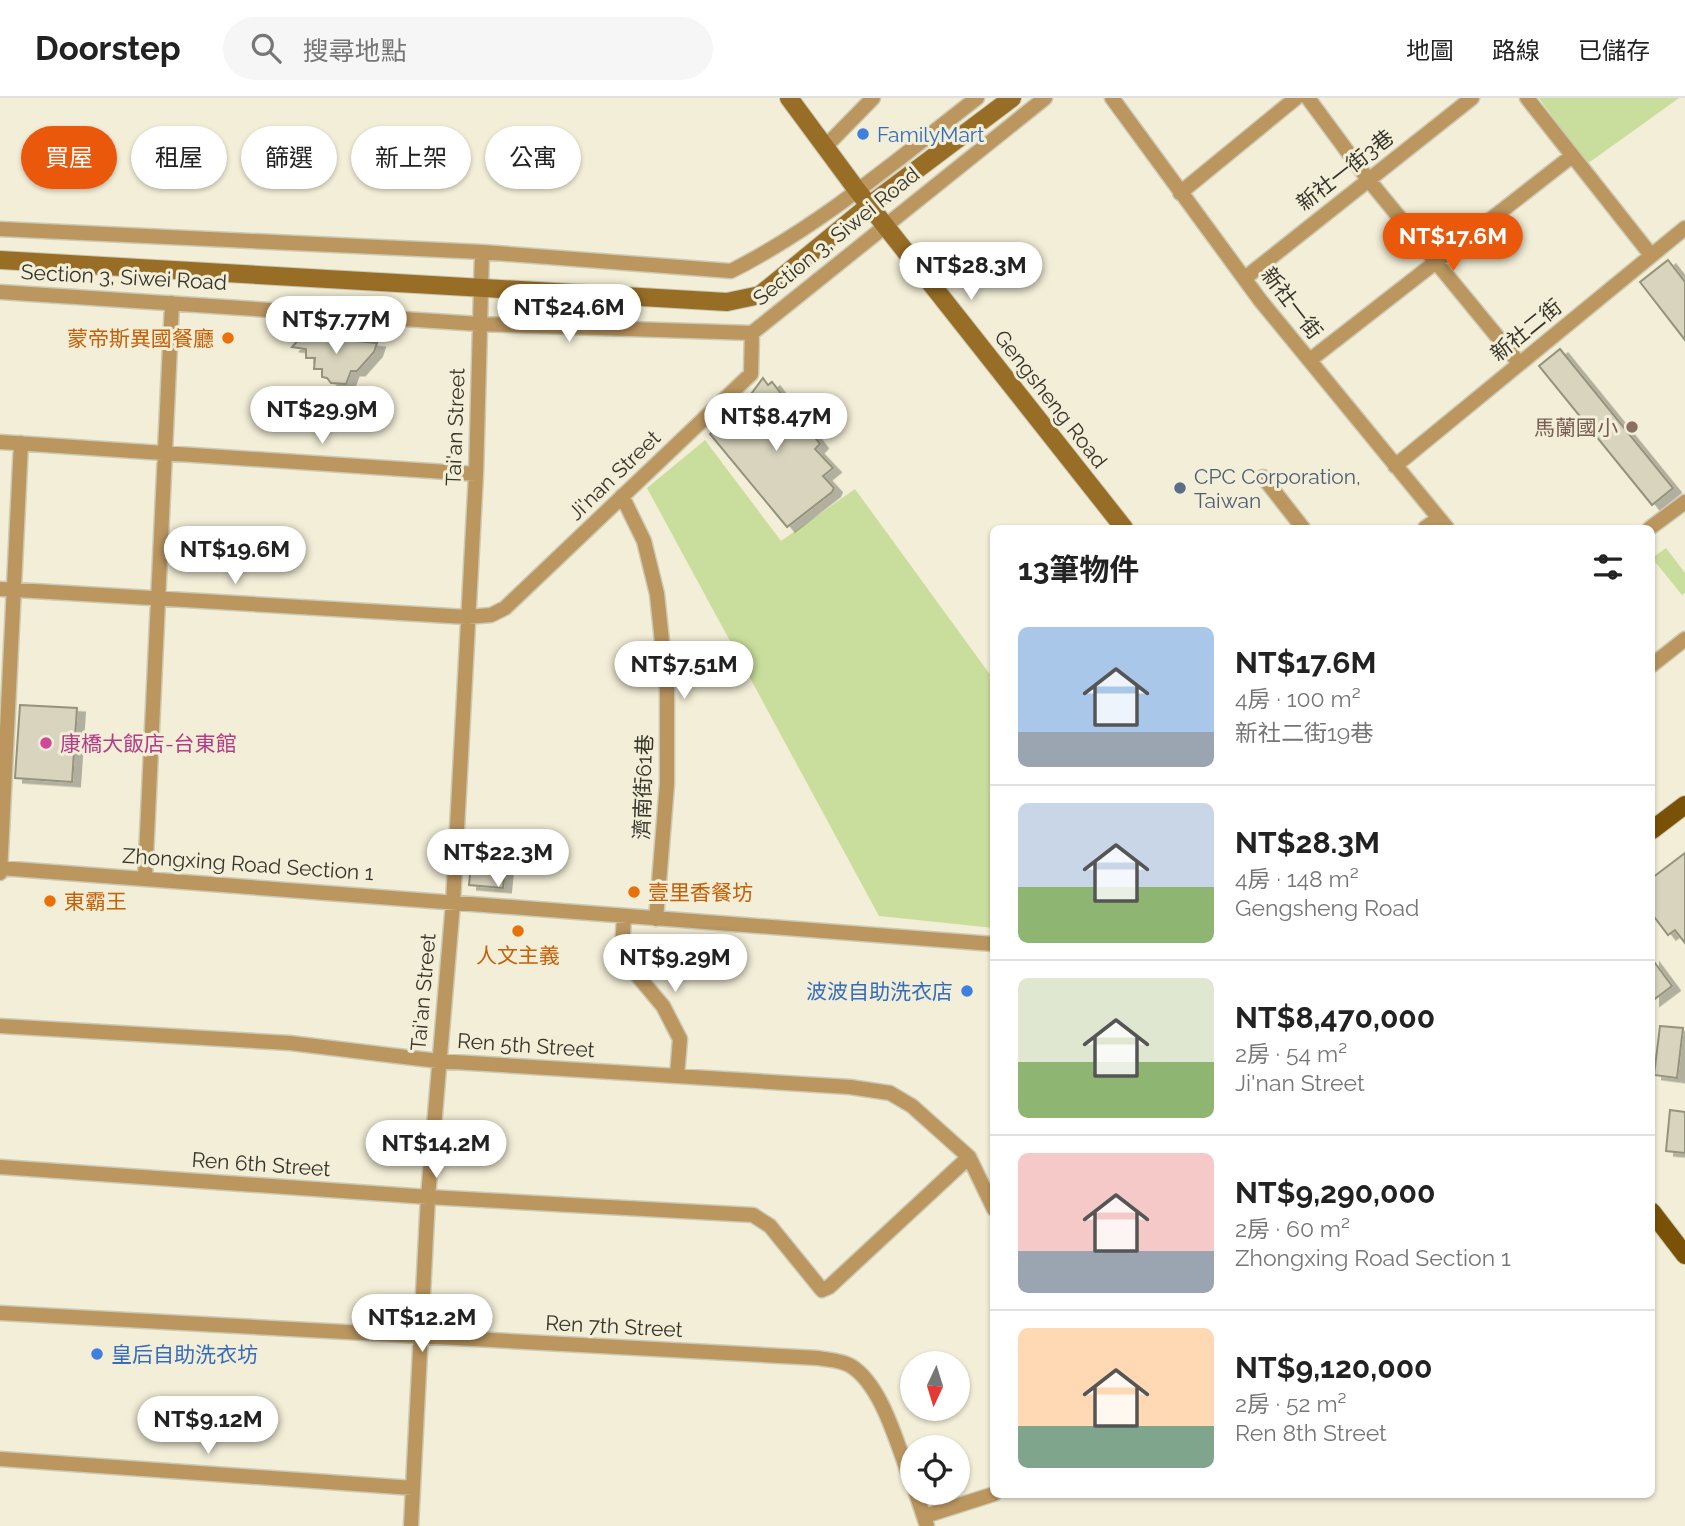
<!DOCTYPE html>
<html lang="zh-TW">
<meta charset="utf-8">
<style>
:root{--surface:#fff;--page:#f6f6f6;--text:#222;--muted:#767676;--line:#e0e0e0;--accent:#ea580c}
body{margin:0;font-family:Raleway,"Noto Sans TC",sans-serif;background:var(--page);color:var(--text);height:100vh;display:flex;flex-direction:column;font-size:26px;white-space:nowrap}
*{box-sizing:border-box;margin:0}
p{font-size:23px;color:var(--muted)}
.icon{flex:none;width:38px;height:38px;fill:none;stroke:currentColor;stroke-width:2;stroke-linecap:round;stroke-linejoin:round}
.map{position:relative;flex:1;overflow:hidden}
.side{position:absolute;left:990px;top:427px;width:665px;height:973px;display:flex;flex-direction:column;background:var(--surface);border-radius:10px;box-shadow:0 2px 5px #0004}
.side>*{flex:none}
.banner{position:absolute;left:21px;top:28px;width:665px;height:63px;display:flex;gap:14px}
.needle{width:46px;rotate:184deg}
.controls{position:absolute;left:900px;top:1253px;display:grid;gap:14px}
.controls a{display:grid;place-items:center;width:70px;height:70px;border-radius:50%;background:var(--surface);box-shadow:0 2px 5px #0004;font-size:35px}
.price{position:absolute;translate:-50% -60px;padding:0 16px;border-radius:24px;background:#fff;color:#222;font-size:23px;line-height:46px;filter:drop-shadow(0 2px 4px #0008)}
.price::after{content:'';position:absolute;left:50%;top:42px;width:21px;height:16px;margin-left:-10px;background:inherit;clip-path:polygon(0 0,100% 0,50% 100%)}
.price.current{background:var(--accent);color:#fff}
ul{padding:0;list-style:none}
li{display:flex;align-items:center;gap:21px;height:175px;padding:0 28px}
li+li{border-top:2px solid var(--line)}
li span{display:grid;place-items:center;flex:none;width:196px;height:140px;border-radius:10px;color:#555}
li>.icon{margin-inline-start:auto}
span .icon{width:84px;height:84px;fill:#fffc;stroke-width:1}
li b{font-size:30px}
h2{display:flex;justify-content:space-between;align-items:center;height:84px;padding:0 28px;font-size:30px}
.chip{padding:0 24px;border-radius:32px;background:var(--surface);box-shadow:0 2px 5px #0004;font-size:24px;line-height:63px}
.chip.current{background:var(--accent);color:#fff}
header{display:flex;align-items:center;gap:42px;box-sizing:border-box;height:98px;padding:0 35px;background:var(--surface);border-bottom:2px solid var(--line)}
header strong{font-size:33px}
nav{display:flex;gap:38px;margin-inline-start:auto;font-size:24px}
.search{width:490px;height:63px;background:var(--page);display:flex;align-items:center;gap:18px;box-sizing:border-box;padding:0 24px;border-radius:38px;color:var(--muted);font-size:26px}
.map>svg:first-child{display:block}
.green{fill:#c9de9c}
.building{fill:#d8d4bd;stroke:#96937d;stroke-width:2;filter:url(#shadow)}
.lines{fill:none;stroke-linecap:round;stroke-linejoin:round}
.street-casing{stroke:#ccc9b5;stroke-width:17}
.secondary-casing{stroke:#ccc9b5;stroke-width:20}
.primary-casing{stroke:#ccc9b5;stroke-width:20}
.street{stroke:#bb965f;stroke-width:14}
.secondary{stroke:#986d25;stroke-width:18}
.primary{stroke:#795208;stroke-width:18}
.shop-dot{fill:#3f7fe0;stroke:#f2eed7;stroke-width:2.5}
.food-dot{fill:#e8710a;stroke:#f2eed7;stroke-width:2.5}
.education-dot{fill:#8d6e63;stroke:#f2eed7;stroke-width:2.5}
.service-dot{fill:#5c6f8a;stroke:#f2eed7;stroke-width:2.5}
.hotel-dot{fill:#d1479c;stroke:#f2eed7;stroke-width:2.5}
.labels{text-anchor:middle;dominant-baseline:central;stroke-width:6;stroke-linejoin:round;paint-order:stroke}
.shop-label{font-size:21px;fill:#366cbe;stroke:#f2eed7;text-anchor:start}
.street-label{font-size:21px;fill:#36342b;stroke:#f2eed7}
.food-label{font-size:21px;fill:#c56008;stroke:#f2eed7;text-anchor:start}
.education-label{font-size:21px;fill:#785e54;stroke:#f2eed7;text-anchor:end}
.service-label{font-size:21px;fill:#4e5e75;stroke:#f2eed7;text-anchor:start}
.hotel-label{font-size:21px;fill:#b23c85;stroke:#f2eed7;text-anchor:start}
</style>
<header>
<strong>Doorstep</strong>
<div class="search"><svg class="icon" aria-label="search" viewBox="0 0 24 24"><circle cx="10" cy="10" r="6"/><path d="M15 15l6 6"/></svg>搜尋地點</div>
<nav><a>地圖</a><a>路線</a><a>已儲存</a></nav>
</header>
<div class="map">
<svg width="1685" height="1428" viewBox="0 0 1685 1428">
<defs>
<filter id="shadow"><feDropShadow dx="8" dy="4.5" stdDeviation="0" flood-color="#0004"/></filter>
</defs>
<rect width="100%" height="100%" fill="#f2eed7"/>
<!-- green -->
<path class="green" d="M1539 0H1679L1587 66Z
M705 342 781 443 855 391 994 582V830L879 818 647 390Z
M1666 450 1685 475V495L1682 497 1652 460Z"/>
<!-- building -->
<path class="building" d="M1668 162 1685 184V242L1640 184Z
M302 238 377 245 374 254 357 273H351L346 286 331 285 327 280 322 279V271H314L315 260H306V251L292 249Z
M1560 251 1673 390 1652 407 1539 268Z
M763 280 768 287 772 284 820 346 815 351 833 370 823 378 834 390 832 394 787 429 710 336 726 320 731 323Z
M20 607 77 610 72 684 15 680Z
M474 735 508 739 503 790 469 787Z
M1685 755V845L1675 832 1668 837 1652 816V780Z
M1652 861 1672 888 1652 903Z
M1660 928 1683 930 1677 980 1654 977Z
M1670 1012 1685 1014V1055L1666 1053Z"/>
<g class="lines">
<!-- street casing -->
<g class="street-casing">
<path id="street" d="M1112 0 1260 202 1447 430
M1308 0 1367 80 1519 265
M1527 0 1651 157
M826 48 873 0
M1180 95 1296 0
M0 131 482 154 731 173C820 128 898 61 977 0
M1245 180 1472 0
M0 194 479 226 752 235 1045 0
M1310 262 1572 58
M0 344 476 376
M1395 368 1685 130
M1263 379 1303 430
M622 398 644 443 657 496 667 591V686L656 821
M1425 430 1439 420
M1650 430 1685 404
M0 491 467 519 491 517 505 510 751 276 752 235
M1652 567 1685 541
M0 770 994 846
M0 775 21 345
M145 780 172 205
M624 818 622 852 626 864 663 908 680 941 677 978
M0 928 290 945 438 963 850 989 890 995 912 1008 969 1059 994 1111
M0 1069 428 1099 753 1117 770 1128 822 1192 829 1189 969 1059
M0 1215 818 1260C828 1262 842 1262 851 1268 883 1288 898 1350 912 1385
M0 1361 413 1390
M916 1395 927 1428
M925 1418 994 1396
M411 1428 428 1099 453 805 476 376 482 154"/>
</g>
<!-- secondary casing -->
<g class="secondary-casing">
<path id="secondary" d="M789 0 857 92 1124 430
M0 162 727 204 760 197 871 106 1012 0"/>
</g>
<!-- primary casing -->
<g class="primary-casing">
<path id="primary" d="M1652 732 1685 707
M1652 1114 1685 1157"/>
</g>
<!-- street -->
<use href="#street" class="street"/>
<!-- secondary -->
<use href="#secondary" class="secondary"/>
<!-- primary -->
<use href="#primary" class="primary"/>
</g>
<!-- markers -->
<g class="shop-dot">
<circle cx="863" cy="36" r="7"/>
<circle cx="967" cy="893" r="7"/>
<circle cx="97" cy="1256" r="7"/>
</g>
<g class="food-dot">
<circle cx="228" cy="240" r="7"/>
<circle cx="634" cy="794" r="7"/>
<circle cx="50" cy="803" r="7"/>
<circle cx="518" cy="833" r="7"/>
</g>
<circle class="education-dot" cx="1632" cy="329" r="7"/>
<circle class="service-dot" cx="1180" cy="390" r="7"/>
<circle class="hotel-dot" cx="46" cy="645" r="7"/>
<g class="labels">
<!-- shop labels -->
<g class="shop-label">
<text x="877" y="36">FamilyMart</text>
<text x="953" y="893" text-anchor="end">波波自助洗衣店</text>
<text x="111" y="1256">皇后自助洗衣坊</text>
</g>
<!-- street labels -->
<g class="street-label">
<text transform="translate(1345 72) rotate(-38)">新社一街3巷</text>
<text transform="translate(836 138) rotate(-39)">Section 3, Siwei Road</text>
<text transform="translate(124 179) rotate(3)">Section 3, Siwei Road</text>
<text transform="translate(1292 205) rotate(52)">新社一街</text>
<text transform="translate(1526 232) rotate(-39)">新社二街</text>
<text transform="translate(1051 301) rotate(52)">Gengsheng Road</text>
<text transform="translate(455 329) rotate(-88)">Tai'an Street</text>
<text transform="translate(614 377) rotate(-44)">Ji'nan Street</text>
<text transform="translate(643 689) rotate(-88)">濟南街61巷</text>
<text transform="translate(248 766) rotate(4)">Zhongxing Road Section 1</text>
<text transform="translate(423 894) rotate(-85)">Tai'an Street</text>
<text transform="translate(526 947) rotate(4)">Ren 5th Street</text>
<text transform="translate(261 1066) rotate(4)">Ren 6th Street</text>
<text transform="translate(614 1228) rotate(3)">Ren 7th Street</text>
</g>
<!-- food labels -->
<g class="food-label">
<text x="214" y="240" text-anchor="end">蒙帝斯異國餐廳</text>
<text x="648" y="794">壹里香餐坊</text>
<text x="64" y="803">東霸王</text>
<text x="518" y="857" text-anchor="middle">人文主義</text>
</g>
<!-- education labels -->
<g class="education-label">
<text x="1618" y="329">馬蘭國小</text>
</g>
<!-- service labels -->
<g class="service-label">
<text x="1194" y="378">CPC Corporation,<tspan x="1194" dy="24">Taiwan</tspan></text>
</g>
<!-- hotel labels -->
<g class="hotel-label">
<text x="60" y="645">康橋大飯店-台東館</text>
</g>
</g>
</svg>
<div class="controls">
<a><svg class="needle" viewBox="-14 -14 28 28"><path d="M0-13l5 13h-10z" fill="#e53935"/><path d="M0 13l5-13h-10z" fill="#767676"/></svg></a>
<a><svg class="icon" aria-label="locate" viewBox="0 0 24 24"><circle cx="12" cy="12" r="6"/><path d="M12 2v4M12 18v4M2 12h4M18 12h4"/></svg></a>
</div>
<b class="price current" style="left:1453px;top:175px">NT$17.6M</b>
<b class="price" style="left:971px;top:204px">NT$28.3M</b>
<b class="price" style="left:569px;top:246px">NT$24.6M</b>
<b class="price" style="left:336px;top:258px">NT$7.77M</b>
<b class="price" style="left:322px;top:348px">NT$29.9M</b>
<b class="price" style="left:776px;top:355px">NT$8.47M</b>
<b class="price" style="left:235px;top:488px">NT$19.6M</b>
<b class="price" style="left:684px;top:603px">NT$7.51M</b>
<b class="price" style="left:498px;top:791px">NT$22.3M</b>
<b class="price" style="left:675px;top:896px">NT$9.29M</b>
<b class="price" style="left:436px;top:1082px">NT$14.2M</b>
<b class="price" style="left:422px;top:1256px">NT$12.2M</b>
<b class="price" style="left:208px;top:1358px">NT$9.12M</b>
<div class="banner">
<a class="chip current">買屋</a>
<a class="chip">租屋</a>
<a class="chip">篩選</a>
<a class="chip">新上架</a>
<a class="chip">公寓</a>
</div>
<section class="side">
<h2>13筆物件<svg class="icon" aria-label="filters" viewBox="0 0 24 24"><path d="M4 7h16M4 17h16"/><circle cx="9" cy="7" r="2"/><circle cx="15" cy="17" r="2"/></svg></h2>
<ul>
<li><span style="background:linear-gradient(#a9c7e8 75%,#9aa5b1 0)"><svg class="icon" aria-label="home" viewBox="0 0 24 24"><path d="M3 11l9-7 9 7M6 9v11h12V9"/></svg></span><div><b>NT$17.6M</b><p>4房 · 100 m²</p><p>新社二街19巷</p></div></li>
<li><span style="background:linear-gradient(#c9d6e8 60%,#8fb573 0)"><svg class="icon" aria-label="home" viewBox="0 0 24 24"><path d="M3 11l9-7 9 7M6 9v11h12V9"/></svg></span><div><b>NT$28.3M</b><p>4房 · 148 m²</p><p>Gengsheng Road</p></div></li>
<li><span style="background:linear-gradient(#dfe7d0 60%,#8fb573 0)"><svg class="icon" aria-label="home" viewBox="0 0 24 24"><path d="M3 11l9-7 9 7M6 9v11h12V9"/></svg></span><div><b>NT$8,470,000</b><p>2房 · 54 m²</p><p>Ji'nan Street</p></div></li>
<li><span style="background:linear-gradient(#f6c9c9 70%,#9aa5b1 0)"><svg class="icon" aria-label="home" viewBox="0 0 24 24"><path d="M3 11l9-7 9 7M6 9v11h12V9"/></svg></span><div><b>NT$9,290,000</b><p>2房 · 60 m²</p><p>Zhongxing Road Section 1</p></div></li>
<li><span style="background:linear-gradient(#ffd9b3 70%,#7fa58c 0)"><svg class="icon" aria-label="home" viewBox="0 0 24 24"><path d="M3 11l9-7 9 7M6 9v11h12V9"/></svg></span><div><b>NT$9,120,000</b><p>2房 · 52 m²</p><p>Ren 8th Street</p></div></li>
</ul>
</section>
</div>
